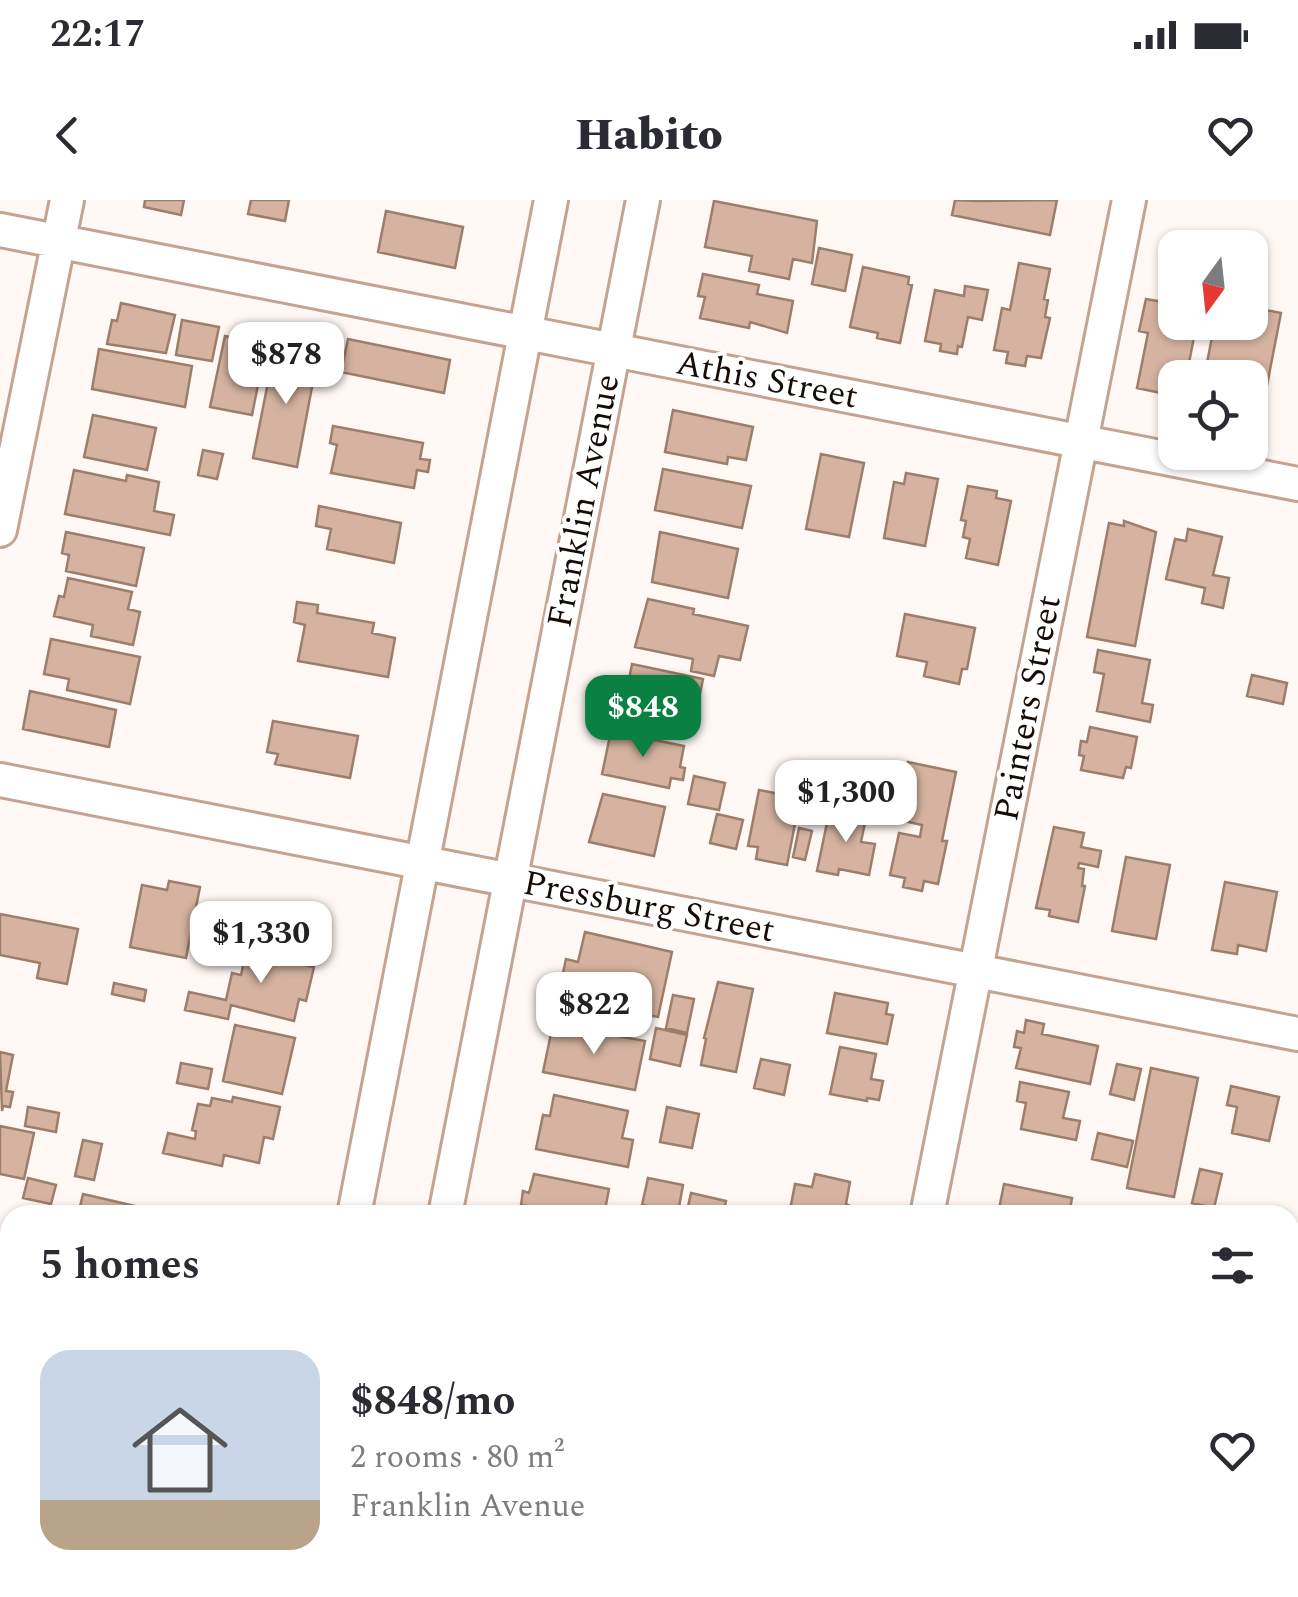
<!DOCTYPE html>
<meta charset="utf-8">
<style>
:root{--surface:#fff;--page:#f2f2f3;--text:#2b2b33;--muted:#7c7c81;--accent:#0b8043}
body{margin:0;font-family:Spectral,serif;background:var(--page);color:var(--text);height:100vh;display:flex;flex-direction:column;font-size:38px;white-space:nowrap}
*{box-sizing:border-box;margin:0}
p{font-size:32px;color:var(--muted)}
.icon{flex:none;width:55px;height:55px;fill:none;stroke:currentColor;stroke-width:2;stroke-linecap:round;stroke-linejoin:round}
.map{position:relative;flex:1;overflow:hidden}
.details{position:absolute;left:0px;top:1005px;width:1300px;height:392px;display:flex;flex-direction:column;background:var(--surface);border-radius:30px 30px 0 0;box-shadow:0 2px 8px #0004}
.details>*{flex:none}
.needle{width:65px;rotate:195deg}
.tools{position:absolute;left:1158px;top:30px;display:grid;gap:20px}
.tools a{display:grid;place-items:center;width:110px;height:110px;border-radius:20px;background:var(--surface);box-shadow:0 2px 8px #0004;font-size:50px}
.price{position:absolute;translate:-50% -85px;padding:0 22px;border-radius:20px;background:#fff;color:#222;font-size:32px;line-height:65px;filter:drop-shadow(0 2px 5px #0008)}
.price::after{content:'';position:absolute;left:50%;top:60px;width:30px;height:22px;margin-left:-15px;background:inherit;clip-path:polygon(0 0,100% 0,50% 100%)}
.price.active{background:var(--accent);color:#fff}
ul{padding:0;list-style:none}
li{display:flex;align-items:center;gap:30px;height:250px;padding:0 40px}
li span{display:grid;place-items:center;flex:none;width:280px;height:200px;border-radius:30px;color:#555}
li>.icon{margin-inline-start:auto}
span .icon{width:120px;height:120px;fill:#fffc;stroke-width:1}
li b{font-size:42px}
h2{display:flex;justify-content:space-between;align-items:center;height:120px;padding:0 40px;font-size:42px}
.status{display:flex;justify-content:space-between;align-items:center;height:70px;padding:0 50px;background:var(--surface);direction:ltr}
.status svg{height:28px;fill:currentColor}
header{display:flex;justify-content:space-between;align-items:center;height:130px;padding:0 40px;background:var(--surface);font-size:45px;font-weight:800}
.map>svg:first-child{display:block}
.building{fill:#d5b3a0;stroke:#9d7e6b;stroke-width:2.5}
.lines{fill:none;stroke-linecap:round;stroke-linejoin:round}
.minor-casing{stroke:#c4a390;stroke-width:38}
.minor{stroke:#fff;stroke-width:32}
.labels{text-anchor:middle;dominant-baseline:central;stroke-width:8;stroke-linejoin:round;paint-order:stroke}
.street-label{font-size:35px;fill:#170b06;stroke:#fff}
</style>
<div class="status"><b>22:17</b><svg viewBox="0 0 49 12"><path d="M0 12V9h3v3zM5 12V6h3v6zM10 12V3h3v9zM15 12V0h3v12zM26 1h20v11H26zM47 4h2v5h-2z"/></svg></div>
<header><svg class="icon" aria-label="back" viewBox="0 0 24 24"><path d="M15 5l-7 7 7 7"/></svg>Habito<svg class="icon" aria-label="heart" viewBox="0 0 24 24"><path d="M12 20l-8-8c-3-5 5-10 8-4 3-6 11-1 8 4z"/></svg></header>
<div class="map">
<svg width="1298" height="1397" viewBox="0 0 1298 1397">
<rect width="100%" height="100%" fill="#fff8f4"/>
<!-- building -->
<path class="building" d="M145 0H184L181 15 144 7Z
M251 0H289L285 21 248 14Z
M955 0 977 1 1057 0 1050 35 952 15Z
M714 1 817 21 812 63 793 59 789 79 749 71 752 56 705 47Z
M386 11 463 27 455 68 378 52Z
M819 48 852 55 845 91 812 84Z
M1019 63 1050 69 1044 99 1048 100 1045 117 1050 118 1041 158 1027 156 1025 166 1006 163 1008 152 994 150 1002 108 1010 110Z
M863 67 909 77 908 84 912 85 900 143 877 138 878 133 850 127Z
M703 74 759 85 757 94 793 101 787 133 750 122 749 128 700 118 705 97 698 96Z
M965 86 988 90 982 120 968 117 962 147 958 146 957 154 940 151 941 144 925 141 935 90 964 96Z
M1146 99 1175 104V122H1197L1186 178H1175V196L1137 188 1148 133 1139 131Z
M121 103 175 115 166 153 107 144 112 120 117 121Z
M1261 109 1281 113 1262 211 1250 208V178H1204L1215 122H1250V112L1260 114Z
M182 120 219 127 212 161 176 155Z
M225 136 266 145 252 215 210 207Z
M348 139 450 160 444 193 341 172Z
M275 147 318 155 297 267 253 258Z
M99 149 192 166 185 207 92 189Z
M673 210 753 227 746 260 728 257 727 264 665 252Z
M93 215 156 228 147 270 84 257Z
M333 226 423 243 420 259 430 260 428 272 417 270 414 288 331 273 337 245 330 243Z
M203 250 223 254 217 279 198 275Z
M821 254 864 263 849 337 806 329Z
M663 269 751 286 742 328 655 310Z
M74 270 126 281 127 275 159 282 154 311 174 315 170 335 65 314Z
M906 273 938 279 925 346 884 338 894 282 904 284Z
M968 286 997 291 996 298 1011 301 998 365 966 358 970 339 963 337 966 321 961 320Z
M319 306 401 323 394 363 327 349 331 329 316 326Z
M1124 321 1156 332 1135 446 1087 437 1109 323 1124 326Z
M1188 329 1222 337 1213 375 1229 378 1223 408 1202 403 1205 388 1166 379 1175 339 1186 341Z
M66 332 144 348 136 386 66 371 69 355 62 353Z
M660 332 738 349 728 398 652 382Z
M68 378 132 392 128 409 140 412 133 445 91 436 93 425 54 416 59 396 64 397Z
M648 399 694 409 693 414 748 426 740 460 719 456 714 476 691 471 693 459 635 447Z
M297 402 318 405 317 413 374 423 372 433 395 438 388 477 298 461 305 425 294 422Z
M905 414 975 428 967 469H962L959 484 924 476 927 462 897 456Z
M51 439 140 457 130 504 67 490 69 479 44 474Z
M1098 450 1150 460 1142 503 1153 505 1150 522 1097 511 1104 474 1094 472Z
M632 464 703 479 693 529 614 512 620 483 628 485Z
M1252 475 1287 483 1283 504 1247 496Z
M30 491 116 510 109 547 23 529Z
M273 521 358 536 350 578 275 564 278 554 267 552Z
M1090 527 1137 537 1131 568 1126 567 1123 578 1081 570 1084 556 1079 555 1081 541 1087 542Z
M611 531 684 546 680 567 685 568 683 580 671 578 669 588 602 574Z
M908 562 956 572 942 641H947L938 684 924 681 922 691 903 687 905 678 890 675 899 633 920 637 922 625 904 621 910 596 902 594Z
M694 576 725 583 719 610 688 604Z
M759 590 800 598 787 665 756 659 758 647 748 646Z
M603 594 665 607 654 656 589 642Z
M847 609 867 613 861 642 875 644 869 675 839 669 838 675 817 671 829 613 846 616Z
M717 614 743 620 736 649 710 643Z
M1054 627 1084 633 1081 647 1101 651 1098 667 1079 663 1078 668 1084 669 1082 686H1085L1078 722 1049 716 1050 710 1036 708Z
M799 628 812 631 805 660 793 657Z
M1126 657 1170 665 1156 739 1112 731Z
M169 681 200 687 186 758 130 747 142 685 167 690Z
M1225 682 1277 692 1266 751 1238 745 1237 754 1212 750Z
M0 714 78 729 67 784 37 778 40 763 0 755Z
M585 732 672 752 658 817 570 799 572 790 560 787 566 759 578 762Z
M264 734 281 738 277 759 314 767 306 801 299 799 294 821 231 805 228 819 185 810 189 792 226 800 232 773 241 775 246 752 260 756Z
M718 782 753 789 736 872 701 865 706 839 704 838Z
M114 783 146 790 144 801 112 794Z
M835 793 888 803 886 814 893 815 887 844 827 833Z
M673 795 694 799 687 833 666 828Z
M1026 820 1044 824 1042 834 1098 846 1090 884 1016 868 1021 848 1014 847 1017 831 1024 833Z
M553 824 645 841 635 890 543 872Z
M235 825 295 838 282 894 223 881Z
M656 828 687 835 680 866 650 859Z
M840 847 876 854 871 879 883 881 879 900 867 898V901L830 894Z
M0 852 13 855 6 891 13 892 10 907 3 906 2 911Z
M761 859 790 865 784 895 754 888Z
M181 863 212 869 208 889 177 883Z
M1117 864 1141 869 1134 900 1110 894Z
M1151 868 1198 878 1174 997 1127 988Z
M1020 882 1069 892 1063 918 1080 921 1076 940 1021 929 1026 903 1017 901Z
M1231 886 1279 897 1269 941 1232 933 1237 907 1227 905Z
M554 895 628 911 622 938 633 940 628 967 536 949 543 915 550 916Z
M233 897 280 907 273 939 264 937 259 963 224 955 222 966 163 953 168 933 195 939 196 931 192 930 198 904 210 906 212 898 232 902Z
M28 907 59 913 56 932 25 926Z
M667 907 699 914 692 948 660 942Z
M0 926 34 933 24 979 0 974Z
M1098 933 1133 941 1127 967 1092 959Z
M83 940 102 944 94 980 75 976Z
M1200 969 1222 974 1214 1008 1192 1003Z
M534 974 609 989 604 1015H525L527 1006 521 1005 523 991 529 993Z
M815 974 850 982 846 1004 850 1006 848 1015H789L795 984 812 987Z
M28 978 56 985 51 1004 23 998Z
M648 978 683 985 678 1012 642 1005Z
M1004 984 1072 998 1069 1015H1008V1011L999 1009Z
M691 993 726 1001 723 1015H691L687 1011Z
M83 994 139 1007 137 1015H78Z
M1290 1105 1298 1106V1163L1290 1161Z
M5 1170 10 1171V1199L0 1197Z
M0 1250 10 1252V1277L0 1275Z
M110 1388 143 1390 142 1395 153 1397H108Z
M446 1388H552L550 1397H459L445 1392Z
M588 1388H647L645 1397H594L586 1395Z
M718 1388H775L773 1397H716Z
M917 1388H1002L1000 1397H937L916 1393Z"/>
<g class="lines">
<!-- minor casing -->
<g class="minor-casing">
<path id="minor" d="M0 30 1298 284
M0 330 67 0
M0 580 1298 834
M354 1015 551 0
M445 1015 643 0
M927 1015 1129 0
M0 1124 10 1126
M1290 1375 1298 1377
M280 1397 281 1388
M371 1397 373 1388
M851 1397 853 1388"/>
</g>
<!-- minor -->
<use href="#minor" class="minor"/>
</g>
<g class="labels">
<!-- street labels -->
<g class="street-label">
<text transform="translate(767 180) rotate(11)">Athis Street</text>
<text transform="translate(584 301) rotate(-79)">Franklin Avenue</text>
<text transform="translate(1028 508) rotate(-79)">Painters Street</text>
<text transform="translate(649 707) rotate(11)">Pressburg Street</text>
</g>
</g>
</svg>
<div class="tools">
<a><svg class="needle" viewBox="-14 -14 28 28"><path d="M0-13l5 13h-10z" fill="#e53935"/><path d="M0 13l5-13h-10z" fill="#7c7c81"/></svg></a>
<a><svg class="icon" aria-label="locate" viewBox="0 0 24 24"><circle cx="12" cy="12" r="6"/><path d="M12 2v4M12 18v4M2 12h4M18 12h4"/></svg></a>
</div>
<b class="price" style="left:286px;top:207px">$878</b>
<b class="price active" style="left:643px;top:560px">$848</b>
<b class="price" style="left:846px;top:645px">$1,300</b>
<b class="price" style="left:261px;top:786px">$1,330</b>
<b class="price" style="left:594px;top:857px">$822</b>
<section class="details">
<h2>5 homes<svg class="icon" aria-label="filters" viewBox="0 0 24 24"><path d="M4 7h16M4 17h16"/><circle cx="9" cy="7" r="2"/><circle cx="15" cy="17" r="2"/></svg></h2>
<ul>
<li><span style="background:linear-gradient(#c9d6e8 75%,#b9a48a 0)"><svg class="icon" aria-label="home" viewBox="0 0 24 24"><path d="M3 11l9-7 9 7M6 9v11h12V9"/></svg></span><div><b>$848/mo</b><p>2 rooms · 80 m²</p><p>Franklin Avenue</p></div><svg class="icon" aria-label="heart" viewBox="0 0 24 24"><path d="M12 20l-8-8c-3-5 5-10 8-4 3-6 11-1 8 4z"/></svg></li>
</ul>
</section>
</div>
